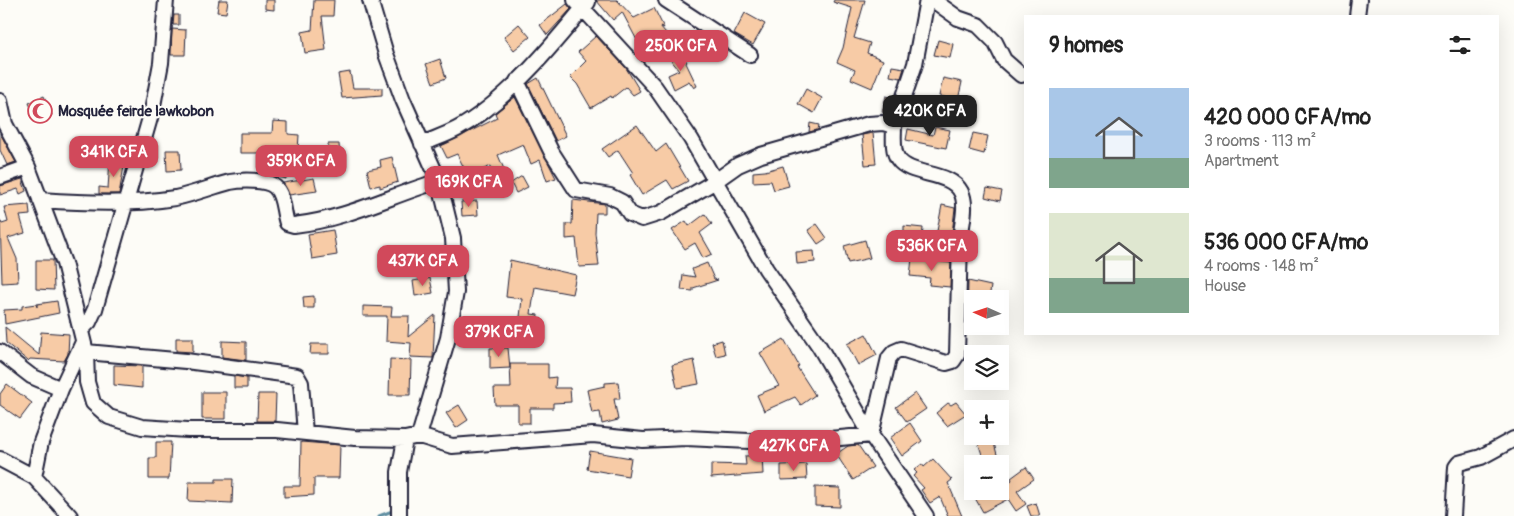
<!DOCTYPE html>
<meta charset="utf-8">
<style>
:root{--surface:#fff;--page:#f2f2f2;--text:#222;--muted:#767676;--accent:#d1495b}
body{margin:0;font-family:Pangolin,sans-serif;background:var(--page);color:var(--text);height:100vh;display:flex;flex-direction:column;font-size:19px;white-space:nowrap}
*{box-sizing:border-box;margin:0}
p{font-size:16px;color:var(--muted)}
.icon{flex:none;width:28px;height:28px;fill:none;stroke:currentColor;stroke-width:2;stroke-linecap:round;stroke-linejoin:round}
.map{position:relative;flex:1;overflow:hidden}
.sheet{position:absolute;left:1024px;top:15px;width:475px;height:320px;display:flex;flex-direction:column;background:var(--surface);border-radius:0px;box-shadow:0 5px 20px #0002}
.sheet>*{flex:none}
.needle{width:32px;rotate:273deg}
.controls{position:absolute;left:964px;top:290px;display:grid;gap:10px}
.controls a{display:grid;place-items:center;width:45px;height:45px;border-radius:0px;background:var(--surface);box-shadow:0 5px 20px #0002;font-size:25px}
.price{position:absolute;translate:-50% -42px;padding:0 11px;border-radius:10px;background:var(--accent);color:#fff;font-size:16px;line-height:32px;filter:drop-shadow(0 1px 2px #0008)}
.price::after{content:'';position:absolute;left:50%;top:30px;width:15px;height:11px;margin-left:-8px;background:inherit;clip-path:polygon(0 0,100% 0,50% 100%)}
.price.current{background:#222;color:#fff}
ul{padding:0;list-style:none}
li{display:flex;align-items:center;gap:15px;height:125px;padding:0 25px}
li span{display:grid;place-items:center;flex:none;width:140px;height:100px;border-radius:0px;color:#555}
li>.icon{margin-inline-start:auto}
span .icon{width:60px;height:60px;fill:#fffc;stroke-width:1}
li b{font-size:21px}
h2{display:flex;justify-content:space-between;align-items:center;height:60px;padding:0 25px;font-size:21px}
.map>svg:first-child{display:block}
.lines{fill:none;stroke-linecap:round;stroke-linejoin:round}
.stream{stroke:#608fa2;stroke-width:3}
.building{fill:#f7cba6;stroke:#22223b}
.street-casing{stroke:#22223b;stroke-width:18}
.street{stroke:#fdfcf7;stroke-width:14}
.labels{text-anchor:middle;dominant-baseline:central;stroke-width:4;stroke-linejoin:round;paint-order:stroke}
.poi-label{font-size:15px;font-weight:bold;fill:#22223b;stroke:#fdfcf7;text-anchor:start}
</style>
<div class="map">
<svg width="1514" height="516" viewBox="0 0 1514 516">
<rect width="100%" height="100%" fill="#fdfcf7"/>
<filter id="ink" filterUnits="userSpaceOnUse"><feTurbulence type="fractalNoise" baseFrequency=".02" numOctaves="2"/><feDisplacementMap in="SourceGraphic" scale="10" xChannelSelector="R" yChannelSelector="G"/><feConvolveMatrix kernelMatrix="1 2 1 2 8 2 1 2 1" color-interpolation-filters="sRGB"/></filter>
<g filter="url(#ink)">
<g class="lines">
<!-- stream -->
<path class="stream" d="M379 516 395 510"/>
</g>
<!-- building -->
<path class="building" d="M219 0H228L226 13 217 12Z
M265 0H274V10L265 9Z
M314 0H334L333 16H322L326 50 305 53 302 32 312 30Z
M596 0H617L634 18 654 8 664 28 660 26 666 33 640 46 622 12 613 20Z
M834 0H865L854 38 870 43 867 53 883 60 872 88 851 79 855 70 837 62 843 48 852 8 833 2Z
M567 4 571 9 547 35 540 25Z
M745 13 765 24 753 45 734 34Z
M174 15H179V25H173Z
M519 24 530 37 514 50 504 37Z
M172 29 186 30 185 55H171Z
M697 30 710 39 703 52 689 43Z
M596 36 626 68 640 91 633 95 626 87 612 98 611 96 591 108 577 84 570 77 586 61 578 52Z
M938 40 953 44 950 58 934 55Z
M680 52 687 62 686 63 697 86 694 88 689 81 674 89 668 75 679 70 670 59Z
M440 59 446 78 433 83 426 64Z
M892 66 904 68 901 78 890 76Z
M350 72 353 88H382V95L342 98 338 74Z
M538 78 566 136 556 141 528 84Z
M943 78 962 82 958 100 939 96Z
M806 89 822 98 814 113 798 104Z
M44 96 52 115 37 121 29 103Z
M886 96 894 98 889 114 882 112Z
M515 97 556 178 547 181 540 160 531 164 523 144 498 155 509 181 500 185 491 166 468 176 457 154 447 158 441 146 497 118 495 113Z
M273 121 288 122V134L299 135 298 150 283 149 286 179 267 174 266 153H240V133H272Z
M810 123 819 125 818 130 809 132Z
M637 125 656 152 666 144 688 181 673 189 667 180 642 195 630 175 633 173 618 150 608 157 602 149Z
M935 127 950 130 946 148 906 140 908 129 933 135Z
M0 133 16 162 7 165 0 150Z
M873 133 876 164 865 165 862 135Z
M973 133 988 136 984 154 969 150Z
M328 144H339L340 159H329Z
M166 150H180L181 170 167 171Z
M392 157 398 182 380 188V185L371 187 367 170 381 167 380 160Z
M110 160 125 161 119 194H99V187L108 188Z
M783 166 789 186 774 190 771 181 753 182V172L765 171Z
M522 176 528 187 516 193 511 183Z
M314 178 317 191 289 195 283 183Z
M22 179 26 191 20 194 18 189 0 195V186Z
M987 188 1002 191 1000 201 985 197Z
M573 200 605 204V213H596L595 233 599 266 579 267 576 238 566 239V224H572Z
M477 201 478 215 462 216 461 202Z
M29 205 30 215 20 216 25 233 8 238 17 259 18 282 2 283 0 220 2 224 8 222 4 207Z
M942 205 955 208 952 234 937 231Z
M705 214 712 224 700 233 712 254 703 258 695 243 685 249 672 230 686 221 689 226Z
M817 224 827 238 818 244 808 230Z
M904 226 923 228 921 251 904 248Z
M333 230 337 255 312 259 308 234Z
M865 240 870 258 848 263 844 246Z
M814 251 815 262 797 264 796 252Z
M912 258 951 263 950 287 929 285 930 278 910 276Z
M36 260H53L54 290 36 289Z
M510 260 576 275 572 294 535 287 531 314 538 315 536 337 518 335 522 299 506 297Z
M707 263 714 279 718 280 693 288V291L681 290 683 275 695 277 692 269Z
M430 278 433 293 415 296 413 281Z
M968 281 991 286 989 299H972V325L967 324Z
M314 296V308H304L303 297Z
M57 301 59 313 5 324 4 310 22 309V306L36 304 37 307V304Z
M363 306 392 307 391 316H409L408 337 435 315 433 358 410 357 411 343 386 341 387 316H363Z
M5 327 39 355 41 332 69 334 68 354 64 361 30 359 28 361 6 343Z
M866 334 877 355 858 365 847 344Z
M176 338H193V352L176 351Z
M784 339 799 366 797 367 815 395 801 405 795 397 764 411 757 395 779 386 760 353Z
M722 340 725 354 716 356 712 343Z
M222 341 246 342V360L222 357Z
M311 344H329V354H310Z
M490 348H508L510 368 490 369Z
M390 359 411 360 410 395H389Z
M694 360 699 384 677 388 672 365Z
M510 364H548V378L556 377 555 388H570L571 402 553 403V408H530V423H518V405H495L494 388H511Z
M114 365 142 366V388L114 385Z
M234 376 247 378V388H234Z
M618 382 620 399H614L618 420 602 424 600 412 592 413 587 390 605 386V383Z
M7 384 32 403 20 419 0 405V394Z
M202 392H226V419H202Z
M915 393 926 409 907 422 896 407Z
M258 394H276L275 421H257Z
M956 402 966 414 947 426 936 413 948 403 951 405Z
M459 405 468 420 456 428 446 413Z
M910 423 922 441 902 456 890 438Z
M976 436H992L999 462 985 464Z
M156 442H171L169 479H149V458H156Z
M301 442 340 445 339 478H314V495L284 497V486H300Z
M858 445 873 467 853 480 836 454 848 446Z
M590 451 631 458 628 476 587 469Z
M762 455 763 474 711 478V464L746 465 745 456Z
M933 459 952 480 948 483 962 516H948L940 497 930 503 921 490 924 488 913 476 917 473 914 470 922 464 924 467Z
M806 464 807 479 781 480V465Z
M1026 467 1034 479 1017 491 1026 504 1016 511 1008 499 983 512 971 491H1000V488L1012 480 1011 478Z
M216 479H233L232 503 188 501 189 482H216Z
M815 487 840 488V507L815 506Z
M1036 503 1040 516H1031L1027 506Z"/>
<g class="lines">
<!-- street casing -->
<g class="street-casing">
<path id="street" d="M370 0 386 54 403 100 439 181 453 238 456 292 448 338 419 436
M666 0 750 55
M933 0 958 18 978 25 995 42 1004 60 1021 75 1025 74
M1357 16 1359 0
M517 81 551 151 576 190 610 196 622 202 630 214 642 219 661 213 714 182 738 165 761 155 869 124 883 123 894 126 915 64 927 0
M0 101 5 124 28 167 64 263 86 352 87 382 93 403 109 417 142 427 188 430H277L355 438 405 439 419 436 452 446 593 435 643 440 686 438 789 443 871 435 819 346 766 269 691 139 655 87 575 0
M894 126C894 135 892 151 898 159 910 177 950 170 961 192 968 205 961 226 960 241 959 279 958 317 957 355L953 361 946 363 901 349 894 352 889 358 871 435 926 516
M422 144C433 139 446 135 457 129 506 102 553 45 588 2
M0 177 28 167
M40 200C84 203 131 205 175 198 194 194 211 187 230 182 241 180 267 179 275 187 284 195 283 212 287 223L294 225C347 219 389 196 439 181
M81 330 89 322 95 309 152 111 161 63 166 0
M0 352 31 376 61 389
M86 352 186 361 297 376 301 383 305 433
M0 459 34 477 70 516
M34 477 41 442 61 389 83 342
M399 516V472L405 439
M1453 516 1456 467 1459 463 1481 457 1514 439"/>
</g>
<!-- street -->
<use href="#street" class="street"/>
</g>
</g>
<!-- icons -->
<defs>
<g id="mosque-ring" transform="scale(1.25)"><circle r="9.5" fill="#fdfcf7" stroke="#d1495b" stroke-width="1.5"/><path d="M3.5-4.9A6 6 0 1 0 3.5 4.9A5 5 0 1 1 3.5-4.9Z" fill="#d1495b"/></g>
</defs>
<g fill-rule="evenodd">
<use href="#mosque-ring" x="40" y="111"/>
</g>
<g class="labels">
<!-- poi labels -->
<g class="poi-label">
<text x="58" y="111">Mosquée feirde lawkobon</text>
</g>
</g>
</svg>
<div class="controls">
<a><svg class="needle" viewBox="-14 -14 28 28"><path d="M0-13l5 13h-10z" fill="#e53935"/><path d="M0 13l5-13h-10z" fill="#767676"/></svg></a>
<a><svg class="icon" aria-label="layers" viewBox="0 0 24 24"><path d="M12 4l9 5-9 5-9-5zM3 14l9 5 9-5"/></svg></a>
<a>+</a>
<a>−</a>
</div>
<b class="price" style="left:681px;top:72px">250K CFA</b>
<b class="price current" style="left:930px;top:137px">420K CFA</b>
<b class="price" style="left:114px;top:178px">341K CFA</b>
<b class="price" style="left:301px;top:187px">359K CFA</b>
<b class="price" style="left:469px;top:208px">169K CFA</b>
<b class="price" style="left:932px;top:272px">536K CFA</b>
<b class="price" style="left:423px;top:287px">437K CFA</b>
<b class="price" style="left:499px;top:358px">379K CFA</b>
<b class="price" style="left:794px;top:472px">427K CFA</b>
<section class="sheet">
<h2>9 homes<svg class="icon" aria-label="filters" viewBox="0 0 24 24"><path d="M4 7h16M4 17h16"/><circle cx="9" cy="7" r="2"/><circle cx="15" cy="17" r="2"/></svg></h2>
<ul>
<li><span style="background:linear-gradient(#a9c7e8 70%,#7fa58c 0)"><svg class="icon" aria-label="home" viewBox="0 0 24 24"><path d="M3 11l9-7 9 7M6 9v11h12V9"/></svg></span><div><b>420 000 CFA/mo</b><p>3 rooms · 113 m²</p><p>Apartment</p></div></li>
<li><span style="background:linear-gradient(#dfe7d0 65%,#7fa58c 0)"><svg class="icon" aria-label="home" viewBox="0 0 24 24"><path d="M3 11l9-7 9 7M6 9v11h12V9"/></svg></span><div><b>536 000 CFA/mo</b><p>4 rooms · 148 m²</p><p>House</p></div></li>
</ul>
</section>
</div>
